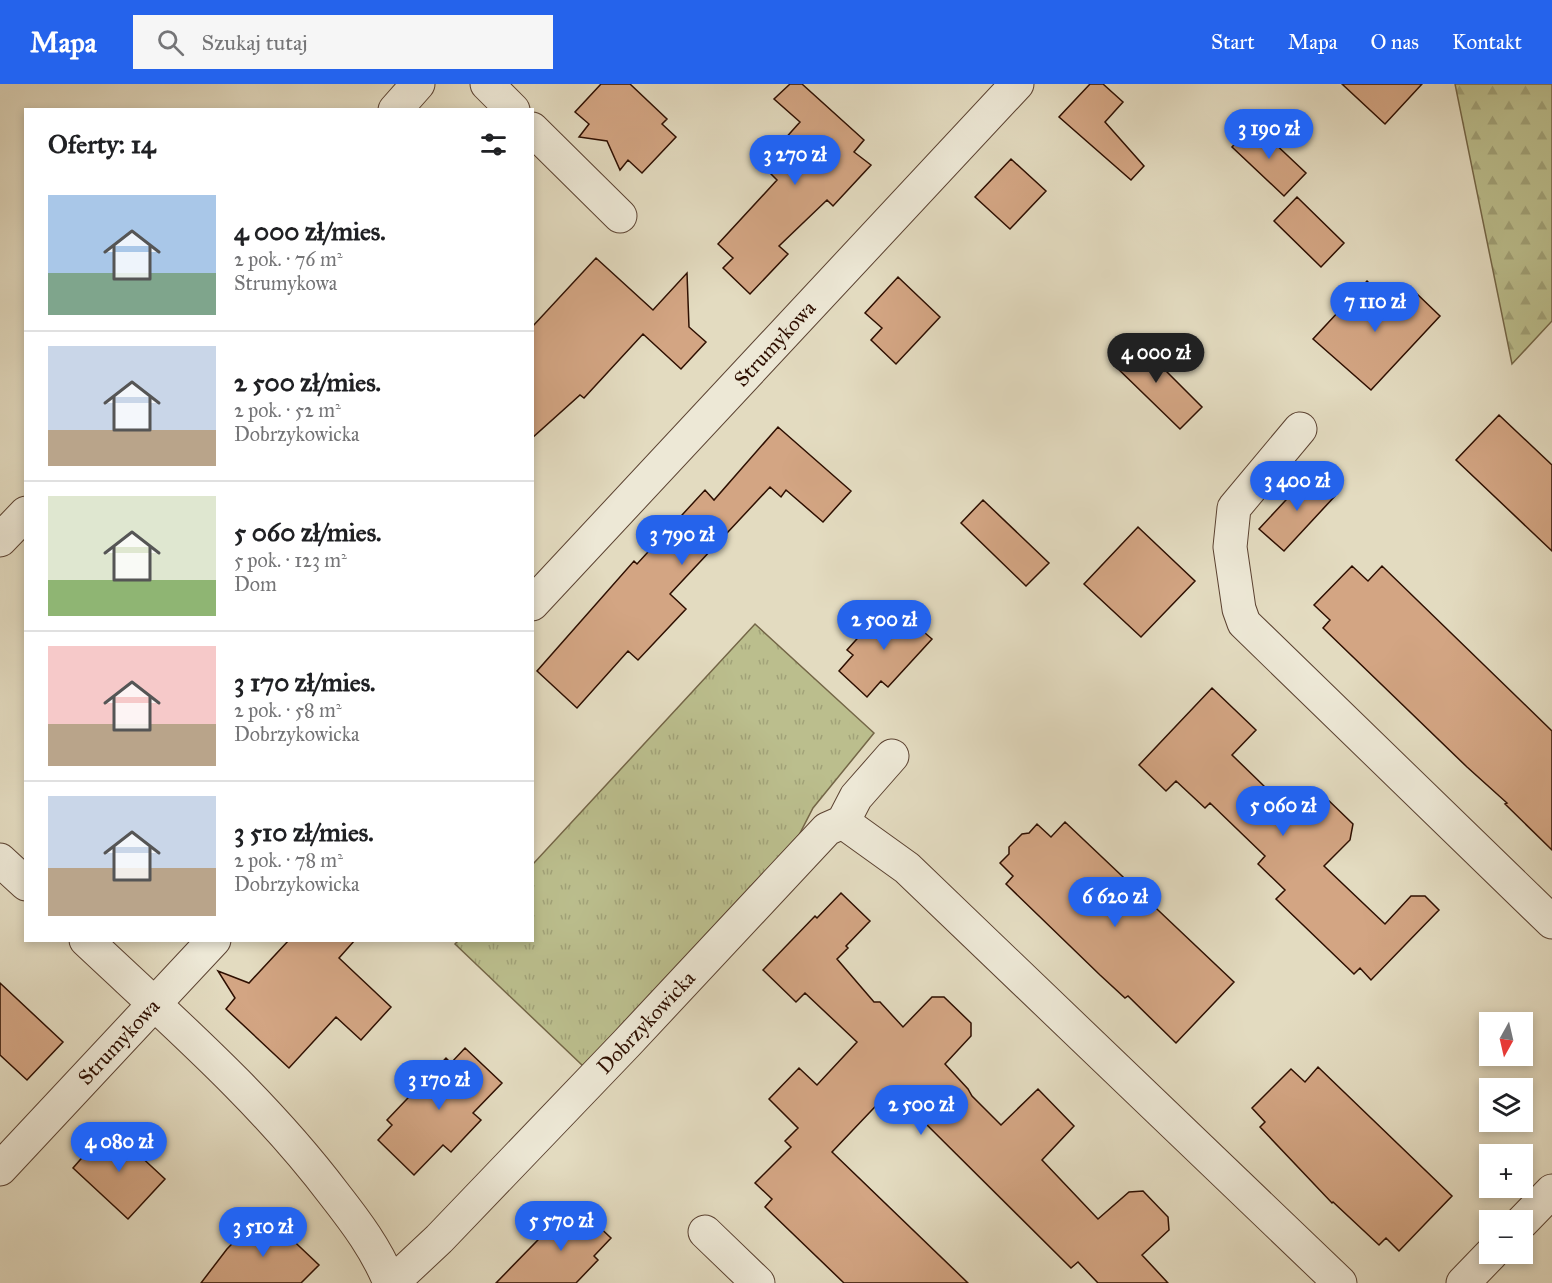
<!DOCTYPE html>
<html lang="pl">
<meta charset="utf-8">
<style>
:root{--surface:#fff;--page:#f6f6f6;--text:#202124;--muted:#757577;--line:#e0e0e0;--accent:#2563eb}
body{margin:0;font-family:"IM FELL Great Primer",serif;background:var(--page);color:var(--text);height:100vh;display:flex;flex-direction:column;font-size:22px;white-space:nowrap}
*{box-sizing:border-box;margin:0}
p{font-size:20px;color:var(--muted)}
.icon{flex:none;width:33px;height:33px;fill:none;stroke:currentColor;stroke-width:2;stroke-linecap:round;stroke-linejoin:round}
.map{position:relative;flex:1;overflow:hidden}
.details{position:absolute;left:24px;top:24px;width:510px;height:834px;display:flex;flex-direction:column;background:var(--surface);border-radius:0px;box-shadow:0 3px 9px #0003}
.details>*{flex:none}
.needle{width:39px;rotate:188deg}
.tools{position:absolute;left:1479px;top:928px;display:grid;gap:12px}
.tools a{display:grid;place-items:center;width:54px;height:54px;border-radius:0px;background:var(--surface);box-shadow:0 3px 9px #0003;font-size:30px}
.price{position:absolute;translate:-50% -51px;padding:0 14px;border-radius:21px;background:var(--accent);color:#fff;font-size:20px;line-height:39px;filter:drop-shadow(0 2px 3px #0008)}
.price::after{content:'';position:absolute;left:50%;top:36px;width:18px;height:14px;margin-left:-9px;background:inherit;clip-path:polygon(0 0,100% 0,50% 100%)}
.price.current{background:#222;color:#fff}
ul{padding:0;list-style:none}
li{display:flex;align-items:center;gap:18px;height:150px;padding:0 24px}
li+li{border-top:2px solid var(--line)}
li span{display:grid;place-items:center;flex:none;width:168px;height:120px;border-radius:0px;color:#555}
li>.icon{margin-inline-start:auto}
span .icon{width:72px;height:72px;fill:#fffc;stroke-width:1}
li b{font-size:26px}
h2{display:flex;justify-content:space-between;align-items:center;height:72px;padding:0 24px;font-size:26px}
header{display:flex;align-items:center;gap:36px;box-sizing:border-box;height:84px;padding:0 30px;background:var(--accent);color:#fff}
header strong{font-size:28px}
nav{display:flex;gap:33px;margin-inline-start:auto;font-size:21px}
.search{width:420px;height:54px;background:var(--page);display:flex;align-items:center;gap:15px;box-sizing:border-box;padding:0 21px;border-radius:0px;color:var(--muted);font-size:22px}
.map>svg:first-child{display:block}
.grass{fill:url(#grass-tufts);stroke:#746647;stroke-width:1.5}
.forest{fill:url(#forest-firs);stroke:#746647;stroke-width:1.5}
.building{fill:#d3a583;stroke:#2e0f01;stroke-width:1.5}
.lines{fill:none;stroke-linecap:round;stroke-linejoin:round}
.minor-casing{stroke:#5b4231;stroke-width:35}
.minor{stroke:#ede8d6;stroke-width:33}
.labels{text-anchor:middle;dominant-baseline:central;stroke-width:4.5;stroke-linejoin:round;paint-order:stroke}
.street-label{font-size:21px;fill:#2e0f01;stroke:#ede8d6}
</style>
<header>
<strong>Mapa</strong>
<div class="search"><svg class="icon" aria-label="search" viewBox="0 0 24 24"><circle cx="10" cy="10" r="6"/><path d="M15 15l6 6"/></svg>Szukaj tutaj</div>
<nav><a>Start</a><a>Mapa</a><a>O nas</a><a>Kontakt</a></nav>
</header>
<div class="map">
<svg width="1552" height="1199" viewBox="0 0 1552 1199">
<defs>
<pattern id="grass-tufts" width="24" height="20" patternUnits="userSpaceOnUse" patternTransform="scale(1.5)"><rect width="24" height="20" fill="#bbbe8d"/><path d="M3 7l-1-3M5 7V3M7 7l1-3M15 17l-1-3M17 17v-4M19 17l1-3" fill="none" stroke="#a1a278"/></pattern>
<pattern id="forest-firs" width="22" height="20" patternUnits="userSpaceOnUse" patternTransform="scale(1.5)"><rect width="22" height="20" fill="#bbbe8d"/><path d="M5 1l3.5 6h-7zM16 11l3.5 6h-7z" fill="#a1a278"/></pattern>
</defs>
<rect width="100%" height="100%" fill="#e3dbc0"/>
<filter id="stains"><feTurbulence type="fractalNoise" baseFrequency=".00333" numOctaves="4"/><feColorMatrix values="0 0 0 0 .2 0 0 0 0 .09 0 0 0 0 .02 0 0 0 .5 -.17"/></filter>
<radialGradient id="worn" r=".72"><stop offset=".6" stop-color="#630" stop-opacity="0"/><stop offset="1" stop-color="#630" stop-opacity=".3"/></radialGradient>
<!-- grass -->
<path class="grass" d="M755 540 874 649 813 724 799 751 583 982 455 860 459 856H532L533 780Z"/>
<!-- forest -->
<path class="forest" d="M1455 0H1552V237L1512 280Z"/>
<!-- building -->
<path class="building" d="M601 0H630L667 35 662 40 676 53 642 89 628 76 620 86 607 57 579 53 589 40 575 28Z
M790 0H802L864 56 854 68 871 81 833 122 827 116 779 162 788 170 750 210 723 184 733 174 718 160 777 96 769 88 782 75 774 67 800 38 774 15Z
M1090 0H1103L1123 18 1105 38 1144 82 1131 96 1059 33Z
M1342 0H1422L1385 40Z
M1254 40 1306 89 1284 112 1232 63Z
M1011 75 1046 107 1010 145 975 113Z
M1297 113 1344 159 1321 183 1274 137Z
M596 174 653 226 687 189 689 243 706 258 681 285 643 250 584 314 580 311 532 354V243Z
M898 193 940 233 896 280 871 256 882 244 865 229Z
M1367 197 1398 227 1415 208 1440 232 1371 306 1313 255Z
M1134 255 1202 323 1180 345 1111 278Z
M1499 331 1552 381V467L1456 376Z
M778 343 851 407 823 438 786 406 781 413 770 403 670 510 686 525 638 576 628 567 577 624 537 587 634 477 637 480 705 406 714 416Z
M1311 389 1335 412 1284 467 1259 445Z
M983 416 1049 479 1026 502 961 439Z
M1138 443 1195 497 1141 553 1084 500Z
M1352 482 1368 497 1382 482 1552 647V766L1505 720 1507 719 1467 683 1323 544 1330 536 1314 521Z
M882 527 918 532V543L932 555 888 603 881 597 867 613 839 587 853 571 847 566Z
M1212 604 1256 646 1232 671 1265 703 1300 736 1323 711 1353 740 1350 756 1324 782 1385 840 1411 812H1425L1439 826 1371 896 1360 884 1354 890 1276 815 1285 806 1258 780 1265 772 1210 719 1205 724 1176 697 1166 707 1139 681Z
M1065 738 1234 898 1176 959 1128 912 1125 914 1100 891 1006 800 1013 792 1000 779 1009 770V763L1022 750 1029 749 1037 740 1051 753Z
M841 809 870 837 846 862 848 864 837 875 874 918H880L903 943 932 913H944L971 939V952L945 980 968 1005 972 1012 1001 1041 1038 1005 1074 1042 1042 1076 1098 1135 1129 1108 1143 1107 1168 1133 1169 1146 1142 1171 1168 1199H1098L1078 1178 1071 1184 922 1036 890 1007 832 1068 968 1199H844L765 1123 772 1115 755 1099 791 1063 785 1057 798 1044 769 1015 799 984 817 1001 857 958 805 909 796 918 763 886 815 832 817 834Z
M289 856H355L339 874 391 923 361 956 336 933 289 984 226 925 235 914 218 887 249 899Z
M0 899 63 958 27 996 0 971Z
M465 964 502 999 473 1029 481 1036 464 1054 451 1068 443 1061 414 1091 378 1056 392 1041 387 1036 446 974 451 979Z
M1318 983 1452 1112 1399 1167 1386 1154 1379 1161 1333 1118 1332 1119 1260 1043 1265 1038 1252 1024 1291 985 1305 998Z
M109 1043 165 1095 128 1135 73 1084Z
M574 1119 611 1154 594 1172 598 1176 576 1199H496Z
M263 1128 319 1181 301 1199H201L227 1165Z"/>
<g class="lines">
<!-- minor casing -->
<g class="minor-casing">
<g id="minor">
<path d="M487 0 513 26"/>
<path d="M395 26 418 0"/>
<path d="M532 45 620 132"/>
<path d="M1300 345 1234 424 1230 463 1239 525 1244 539 1552 838"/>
<path d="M0 456 26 429"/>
<path id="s1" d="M532 520 1017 0"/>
<path d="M843 738 907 784 1340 1199"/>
<path d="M0 776 26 800"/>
<path d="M86 856C172 937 263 1016 334 1110 356 1138 377 1166 390 1199"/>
<path id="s2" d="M0 1085 214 856"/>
<path d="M1522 1138 1552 1107"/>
<path d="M705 1148 758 1199"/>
<path id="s3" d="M392 1199 439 1155 626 960 827 745 843 738 856 713 892 672"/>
<path d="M1463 1199 1491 1170"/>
</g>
</g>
<!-- minor -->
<use href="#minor" class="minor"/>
</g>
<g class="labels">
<!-- street labels -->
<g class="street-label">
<text stroke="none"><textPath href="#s1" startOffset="356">Strumykowa</textPath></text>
<text stroke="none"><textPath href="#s3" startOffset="364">Dobrzykowicka</textPath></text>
<text stroke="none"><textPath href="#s2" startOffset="174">Strumykowa</textPath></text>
</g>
</g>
<rect width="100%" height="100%" filter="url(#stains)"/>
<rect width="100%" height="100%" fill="url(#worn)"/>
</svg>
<div class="tools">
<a><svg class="needle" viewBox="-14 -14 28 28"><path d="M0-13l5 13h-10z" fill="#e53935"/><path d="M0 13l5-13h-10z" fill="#757577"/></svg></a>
<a><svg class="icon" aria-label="layers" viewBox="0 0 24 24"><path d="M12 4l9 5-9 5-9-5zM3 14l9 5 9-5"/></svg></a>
<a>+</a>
<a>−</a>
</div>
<b class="price" style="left:1269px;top:76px">3 190 zł</b>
<b class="price" style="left:795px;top:102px">3 270 zł</b>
<b class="price" style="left:1375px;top:249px">7 110 zł</b>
<b class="price current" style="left:1156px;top:300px">4 000 zł</b>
<b class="price" style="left:1297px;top:428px">3 400 zł</b>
<b class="price" style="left:682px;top:482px">3 790 zł</b>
<b class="price" style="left:884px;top:567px">2 500 zł</b>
<b class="price" style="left:1283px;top:753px">5 060 zł</b>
<b class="price" style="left:1115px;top:844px">6 620 zł</b>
<b class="price" style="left:439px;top:1027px">3 170 zł</b>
<b class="price" style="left:921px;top:1052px">2 500 zł</b>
<b class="price" style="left:119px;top:1089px">4 080 zł</b>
<b class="price" style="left:561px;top:1168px">5 570 zł</b>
<b class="price" style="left:263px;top:1174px">3 510 zł</b>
<section class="details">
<h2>Oferty: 14<svg class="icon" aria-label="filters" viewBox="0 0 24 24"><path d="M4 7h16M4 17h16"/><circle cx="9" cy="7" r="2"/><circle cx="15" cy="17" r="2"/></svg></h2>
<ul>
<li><span style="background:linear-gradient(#a9c7e8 65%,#7fa58c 0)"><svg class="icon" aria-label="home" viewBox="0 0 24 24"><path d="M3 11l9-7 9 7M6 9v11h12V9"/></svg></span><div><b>4 000 zł/mies.</b><p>2 pok. · 76 m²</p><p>Strumykowa</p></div></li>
<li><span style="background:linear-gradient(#c9d6e8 70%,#b9a48a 0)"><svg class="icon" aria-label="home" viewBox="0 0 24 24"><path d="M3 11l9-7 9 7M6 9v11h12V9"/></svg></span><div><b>2 500 zł/mies.</b><p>2 pok. · 52 m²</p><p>Dobrzykowicka</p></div></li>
<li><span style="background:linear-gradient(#dfe7d0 70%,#8fb573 0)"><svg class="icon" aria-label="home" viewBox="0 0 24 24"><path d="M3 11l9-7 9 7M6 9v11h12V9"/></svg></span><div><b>5 060 zł/mies.</b><p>5 pok. · 123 m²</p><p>Dom</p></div></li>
<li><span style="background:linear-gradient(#f6c9c9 65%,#b9a48a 0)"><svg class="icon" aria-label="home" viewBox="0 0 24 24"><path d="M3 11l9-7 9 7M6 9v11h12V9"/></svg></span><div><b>3 170 zł/mies.</b><p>2 pok. · 58 m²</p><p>Dobrzykowicka</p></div></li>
<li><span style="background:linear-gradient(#c9d6e8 60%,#b9a48a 0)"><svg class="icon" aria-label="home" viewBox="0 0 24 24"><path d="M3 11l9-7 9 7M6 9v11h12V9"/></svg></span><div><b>3 510 zł/mies.</b><p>2 pok. · 78 m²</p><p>Dobrzykowicka</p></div></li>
</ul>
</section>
</div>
